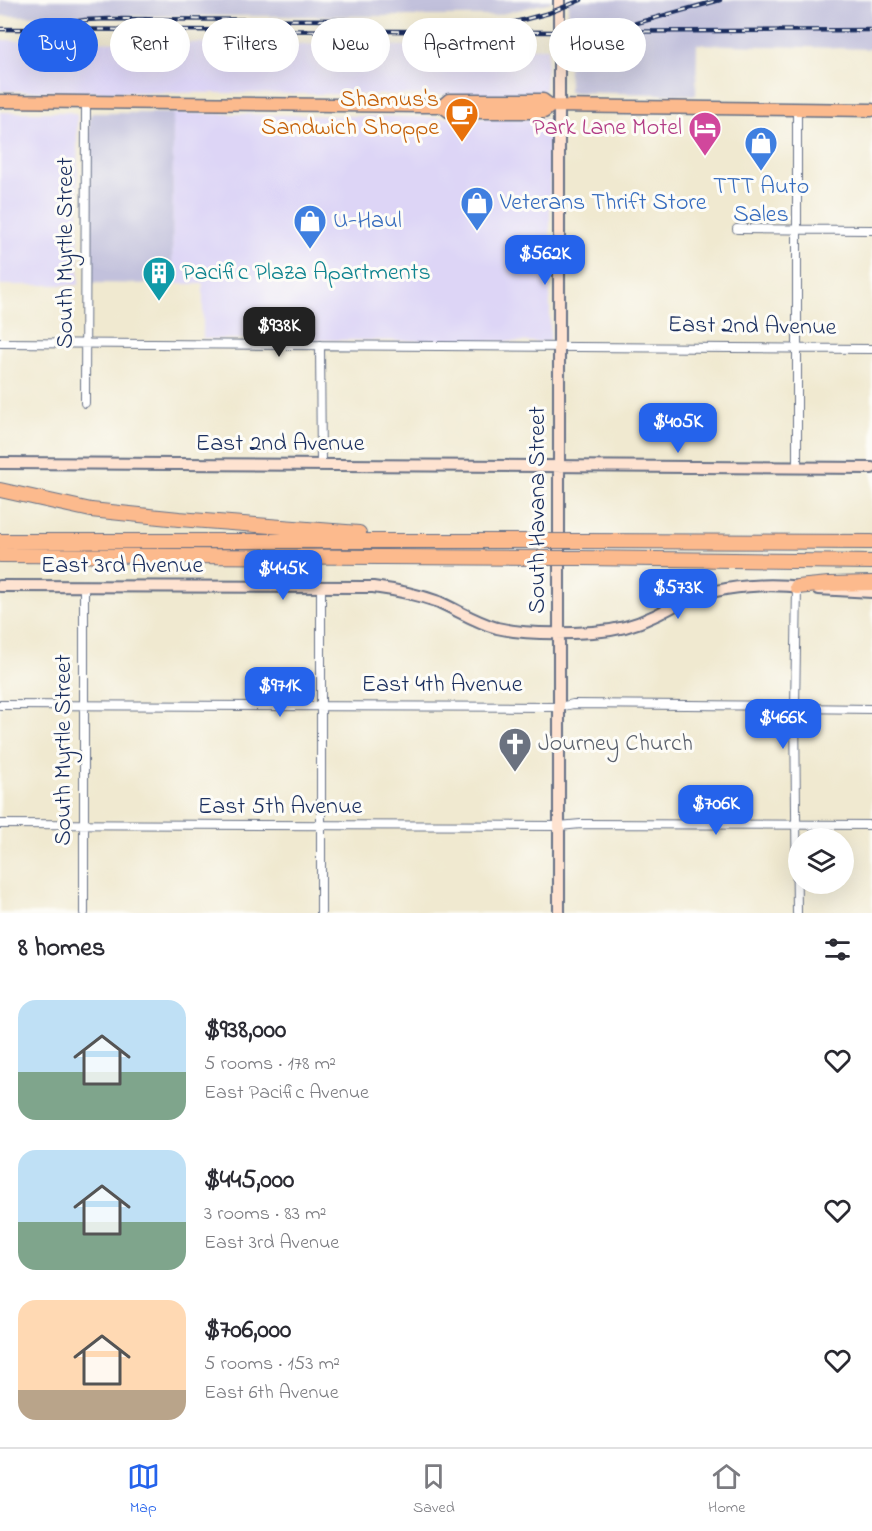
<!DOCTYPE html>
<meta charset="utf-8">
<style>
:root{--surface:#fff;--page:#f7f7f7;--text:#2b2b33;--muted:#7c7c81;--line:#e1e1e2;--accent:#2563eb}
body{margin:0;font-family:"Indie Flower",sans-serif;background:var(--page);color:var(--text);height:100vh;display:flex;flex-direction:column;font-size:22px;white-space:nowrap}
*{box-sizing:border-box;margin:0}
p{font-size:20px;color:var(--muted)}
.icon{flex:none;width:33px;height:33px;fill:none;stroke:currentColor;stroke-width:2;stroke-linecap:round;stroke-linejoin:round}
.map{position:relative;height:913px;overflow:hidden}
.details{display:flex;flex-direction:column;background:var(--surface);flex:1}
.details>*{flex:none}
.guide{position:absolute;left:18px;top:18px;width:837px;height:54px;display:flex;gap:12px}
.controls{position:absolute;left:788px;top:828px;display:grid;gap:12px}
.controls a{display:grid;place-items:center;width:66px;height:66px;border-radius:50%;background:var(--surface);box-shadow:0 6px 24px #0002;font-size:30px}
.price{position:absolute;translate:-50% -51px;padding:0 14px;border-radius:12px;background:var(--accent);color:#fff;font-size:20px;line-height:39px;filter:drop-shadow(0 2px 3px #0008)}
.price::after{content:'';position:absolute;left:50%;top:36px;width:18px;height:14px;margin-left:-9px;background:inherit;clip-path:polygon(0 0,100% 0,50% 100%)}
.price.selected{background:#222;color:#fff}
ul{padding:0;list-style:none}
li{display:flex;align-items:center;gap:18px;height:150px;padding:0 18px}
li span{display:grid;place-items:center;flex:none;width:168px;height:120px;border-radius:18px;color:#555}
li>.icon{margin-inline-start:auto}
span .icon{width:72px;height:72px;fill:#fffc;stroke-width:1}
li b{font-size:26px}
h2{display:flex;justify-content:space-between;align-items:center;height:72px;padding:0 18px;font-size:26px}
.chip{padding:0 21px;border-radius:27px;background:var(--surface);box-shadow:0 6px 24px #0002;font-size:21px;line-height:54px}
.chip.selected{background:var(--accent);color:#fff}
.tab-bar{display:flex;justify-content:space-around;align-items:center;height:84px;border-top:2px solid var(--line);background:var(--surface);font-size:16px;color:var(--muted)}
.tab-bar a{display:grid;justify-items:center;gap:3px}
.tab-bar .selected{color:var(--accent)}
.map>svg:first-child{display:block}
.built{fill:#ddd5f6}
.industrial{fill:#c2c1dc}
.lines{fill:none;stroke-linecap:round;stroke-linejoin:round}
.street-casing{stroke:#667086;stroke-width:10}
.secondary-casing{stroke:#667086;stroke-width:14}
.primary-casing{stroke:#667086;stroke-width:15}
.highway-casing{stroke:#667086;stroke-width:16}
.street{stroke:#fff;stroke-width:8}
.secondary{stroke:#fee3d1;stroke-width:10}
.primary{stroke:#fcba8d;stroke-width:12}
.highway{stroke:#fcba8d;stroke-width:14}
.rail-casing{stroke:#1b2f5e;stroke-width:4.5}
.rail{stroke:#fdfcf7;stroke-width:2;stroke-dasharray:7;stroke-linecap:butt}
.highway-bridge-casing{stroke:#667086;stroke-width:16;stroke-linecap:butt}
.highway-bridge{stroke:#fcba8d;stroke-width:14}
.labels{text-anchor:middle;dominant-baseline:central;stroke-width:6;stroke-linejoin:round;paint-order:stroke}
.food-label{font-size:24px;fill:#c56008;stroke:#fdfcf7;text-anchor:end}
.hotel-label{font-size:24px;fill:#b23c85;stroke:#fdfcf7;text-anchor:end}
.shop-label{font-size:24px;fill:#366cbe;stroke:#fdfcf7;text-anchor:start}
.street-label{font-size:24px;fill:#1b2f5e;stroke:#fdfcf7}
.culture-label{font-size:24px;fill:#0d838f;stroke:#fdfcf7;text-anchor:start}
.worship-label{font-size:24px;fill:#5b616d;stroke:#fdfcf7;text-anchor:start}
</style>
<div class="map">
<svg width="872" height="913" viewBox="0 0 872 913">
<rect width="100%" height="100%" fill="#fdfcf7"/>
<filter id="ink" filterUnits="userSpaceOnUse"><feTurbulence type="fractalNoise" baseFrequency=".0167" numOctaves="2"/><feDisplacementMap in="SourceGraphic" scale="12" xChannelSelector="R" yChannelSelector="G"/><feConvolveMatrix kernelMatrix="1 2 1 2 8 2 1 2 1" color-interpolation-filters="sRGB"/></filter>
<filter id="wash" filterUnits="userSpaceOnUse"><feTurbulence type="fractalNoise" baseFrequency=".008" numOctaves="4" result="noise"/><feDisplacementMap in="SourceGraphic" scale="24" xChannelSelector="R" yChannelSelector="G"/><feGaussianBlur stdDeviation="1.35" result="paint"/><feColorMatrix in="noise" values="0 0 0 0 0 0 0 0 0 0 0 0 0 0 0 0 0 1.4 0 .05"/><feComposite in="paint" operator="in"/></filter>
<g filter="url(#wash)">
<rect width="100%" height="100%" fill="#f0e9d0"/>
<!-- built -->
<path class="built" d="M0 40 548 48 545 89 539 96 0 91Z
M0 112H70L77 115 79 285H0Z
M173 113 547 119 550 124V340L547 342 203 339V284H172Z"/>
<!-- industrial -->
<path class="industrial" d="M0 0H551V2L493 16H0Z
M568 0H872V49L697 44 696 95 569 92Z
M92 113H173L172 284 89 283V117Z"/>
</g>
<g filter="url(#ink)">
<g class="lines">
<!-- street casing -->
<g class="street-casing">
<path id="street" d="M737 229 872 230
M0 343 872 349
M320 345 321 465
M85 403 86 103
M797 467V109
M84 587V913
M0 705 560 707 573 704 785 706 795 708 872 709
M0 824 559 826 581 824 872 825
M321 913V587
M797 913 795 708 797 587"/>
</g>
<!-- secondary casing -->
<g class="secondary-casing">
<path id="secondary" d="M0 463 872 468
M0 586 373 587C396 590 417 594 439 602 459 611 476 622 497 628 528 635 562 634 593 632 613 631 636 625 654 616 665 611 675 605 686 600 723 586 764 583 803 587
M818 589 872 592
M559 913V0"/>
</g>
<!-- primary casing -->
<g class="primary-casing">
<path id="primary" d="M0 101 423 106H442L449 100H543L551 106 872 110
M442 106 450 112H544L551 106"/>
</g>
<!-- highway casing -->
<g class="highway-casing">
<path id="highway" d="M0 490 91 510 179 519 359 533
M0 541H542
M580 541 872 542
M0 555 541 558
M580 558 872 562
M797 587 829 584 872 583"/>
</g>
<!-- street -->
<use href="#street" class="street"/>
<!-- secondary -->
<use href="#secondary" class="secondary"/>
<!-- primary -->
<use href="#primary" class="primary"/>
<!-- highway -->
<use href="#highway" class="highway"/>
<!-- rail casing -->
<g class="rail-casing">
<path id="rail" d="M67 23 85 20 108 19 345 20
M500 26 549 13 581 0
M626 26 720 0
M0 29 559 32 872 30"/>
</g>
<!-- rail -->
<use href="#rail" class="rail"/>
<!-- highway-bridge casing -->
<g class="highway-bridge-casing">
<path id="highway-bridge" d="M542 541H580
M541 558H580"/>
</g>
<!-- highway-bridge -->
<use href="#highway-bridge" class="highway-bridge"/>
</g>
</g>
<!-- icons -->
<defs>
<g id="cafe-pin" transform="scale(1.725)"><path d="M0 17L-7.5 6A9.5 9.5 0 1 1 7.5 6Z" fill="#e8710a" stroke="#fdfcf7"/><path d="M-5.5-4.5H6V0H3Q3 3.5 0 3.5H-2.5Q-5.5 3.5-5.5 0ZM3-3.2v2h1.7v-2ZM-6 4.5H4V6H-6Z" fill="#fff"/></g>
<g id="hotel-pin" transform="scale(1.725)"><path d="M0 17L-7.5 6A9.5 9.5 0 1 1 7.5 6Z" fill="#d1479c" stroke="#fdfcf7"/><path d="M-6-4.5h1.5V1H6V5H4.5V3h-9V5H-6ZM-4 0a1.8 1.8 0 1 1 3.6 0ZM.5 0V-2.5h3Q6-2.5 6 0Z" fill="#fff"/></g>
<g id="shop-pin" transform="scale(1.725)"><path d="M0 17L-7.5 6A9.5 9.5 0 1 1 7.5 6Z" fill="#3f7fe0" stroke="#fdfcf7"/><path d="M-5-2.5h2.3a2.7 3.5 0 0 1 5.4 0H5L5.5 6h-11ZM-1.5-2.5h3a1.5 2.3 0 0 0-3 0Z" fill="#fff"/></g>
<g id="building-pin" transform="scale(1.725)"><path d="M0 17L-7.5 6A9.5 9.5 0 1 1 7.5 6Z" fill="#0f9aa8" stroke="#fdfcf7"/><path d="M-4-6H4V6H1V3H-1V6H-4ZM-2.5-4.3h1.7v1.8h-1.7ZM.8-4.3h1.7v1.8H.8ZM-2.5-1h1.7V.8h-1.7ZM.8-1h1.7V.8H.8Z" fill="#fff"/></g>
<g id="church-pin" transform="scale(1.725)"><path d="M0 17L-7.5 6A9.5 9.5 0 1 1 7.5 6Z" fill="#6b7280" stroke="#fdfcf7"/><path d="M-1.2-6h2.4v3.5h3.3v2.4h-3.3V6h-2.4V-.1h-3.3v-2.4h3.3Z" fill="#fff"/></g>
</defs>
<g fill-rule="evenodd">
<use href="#cafe-pin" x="462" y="114"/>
<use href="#hotel-pin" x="705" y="128"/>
<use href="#shop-pin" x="761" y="143"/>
<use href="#shop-pin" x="477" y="203"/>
<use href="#shop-pin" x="310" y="221"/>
<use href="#building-pin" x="159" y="273"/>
<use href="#church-pin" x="515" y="744"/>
</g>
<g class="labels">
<!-- food labels -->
<g class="food-label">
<text x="439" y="100">Shamus's<tspan x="439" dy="28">Sandwich Shoppe</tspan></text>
</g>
<!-- hotel labels -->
<g class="hotel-label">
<text x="682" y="128">Park Lane Motel</text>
</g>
<!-- shop labels -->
<g class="shop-label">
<text x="761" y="187" text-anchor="middle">TTT Auto<tspan x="761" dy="28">Sales</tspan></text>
<text x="500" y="203">Veterans Thrift Store</text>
<text x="333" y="221">U-Haul</text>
</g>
<!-- street labels -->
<g class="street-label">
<text transform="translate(66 253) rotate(-90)">South Myrtle Street</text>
<text transform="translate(752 327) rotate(1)">East 2nd Avenue</text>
<text x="280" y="444">East 2nd Avenue</text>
<text transform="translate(538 510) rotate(-90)">South Havana Street</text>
<text x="122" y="566">East 3rd Avenue</text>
<text x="442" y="685">East 4th Avenue</text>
<text transform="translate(64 750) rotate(-90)">South Myrtle Street</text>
<text x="280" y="807">East 5th Avenue</text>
</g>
<!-- culture labels -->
<g class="culture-label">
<text x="182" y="273">Pacific Plaza Apartments</text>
</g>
<!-- worship labels -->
<g class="worship-label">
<text x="538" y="744">Journey Church</text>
</g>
</g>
</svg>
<div class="controls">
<a><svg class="icon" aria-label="layers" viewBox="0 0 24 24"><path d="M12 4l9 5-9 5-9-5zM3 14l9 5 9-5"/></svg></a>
</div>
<b class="price" style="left:545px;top:286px">$562K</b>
<b class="price selected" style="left:279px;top:358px">$938K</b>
<b class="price" style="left:678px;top:454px">$405K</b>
<b class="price" style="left:283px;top:601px">$445K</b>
<b class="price" style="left:678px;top:620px">$573K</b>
<b class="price" style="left:280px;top:718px">$971K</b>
<b class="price" style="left:783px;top:750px">$466K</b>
<b class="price" style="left:716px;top:836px">$706K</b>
<div class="guide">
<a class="chip selected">Buy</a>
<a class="chip">Rent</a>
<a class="chip">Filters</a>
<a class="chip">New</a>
<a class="chip">Apartment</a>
<a class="chip">House</a>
</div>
</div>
<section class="details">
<h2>8 homes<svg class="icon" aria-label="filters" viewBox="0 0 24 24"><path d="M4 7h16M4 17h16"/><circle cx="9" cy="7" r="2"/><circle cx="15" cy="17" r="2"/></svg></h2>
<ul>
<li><span style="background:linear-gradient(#bfe0f5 60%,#7fa58c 0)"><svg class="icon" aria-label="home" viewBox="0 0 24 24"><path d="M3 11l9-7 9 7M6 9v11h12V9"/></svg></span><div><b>$938,000</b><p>5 rooms · 178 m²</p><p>East Pacific Avenue</p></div><svg class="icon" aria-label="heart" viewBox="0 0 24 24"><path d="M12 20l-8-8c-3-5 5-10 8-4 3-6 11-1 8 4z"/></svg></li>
<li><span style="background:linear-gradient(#bfe0f5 60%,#7fa58c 0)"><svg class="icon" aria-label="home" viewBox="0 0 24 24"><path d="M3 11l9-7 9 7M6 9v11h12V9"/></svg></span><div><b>$445,000</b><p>3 rooms · 83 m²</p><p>East 3rd Avenue</p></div><svg class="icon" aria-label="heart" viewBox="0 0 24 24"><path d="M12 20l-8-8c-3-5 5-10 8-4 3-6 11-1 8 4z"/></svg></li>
<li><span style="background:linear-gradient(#ffd9b3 75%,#b9a48a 0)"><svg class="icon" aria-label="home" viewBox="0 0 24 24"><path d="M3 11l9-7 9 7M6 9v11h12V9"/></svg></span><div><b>$706,000</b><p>5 rooms · 153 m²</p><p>East 6th Avenue</p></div><svg class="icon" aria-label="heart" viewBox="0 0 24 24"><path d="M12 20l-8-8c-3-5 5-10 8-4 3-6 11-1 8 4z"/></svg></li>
</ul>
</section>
<nav class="tab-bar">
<a class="selected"><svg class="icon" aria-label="map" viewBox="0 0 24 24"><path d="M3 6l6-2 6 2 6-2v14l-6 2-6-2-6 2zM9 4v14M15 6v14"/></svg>Map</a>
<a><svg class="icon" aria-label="saved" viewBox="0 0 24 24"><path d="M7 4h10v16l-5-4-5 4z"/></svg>Saved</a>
<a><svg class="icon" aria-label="home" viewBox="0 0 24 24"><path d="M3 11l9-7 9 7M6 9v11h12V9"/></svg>Home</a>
</nav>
